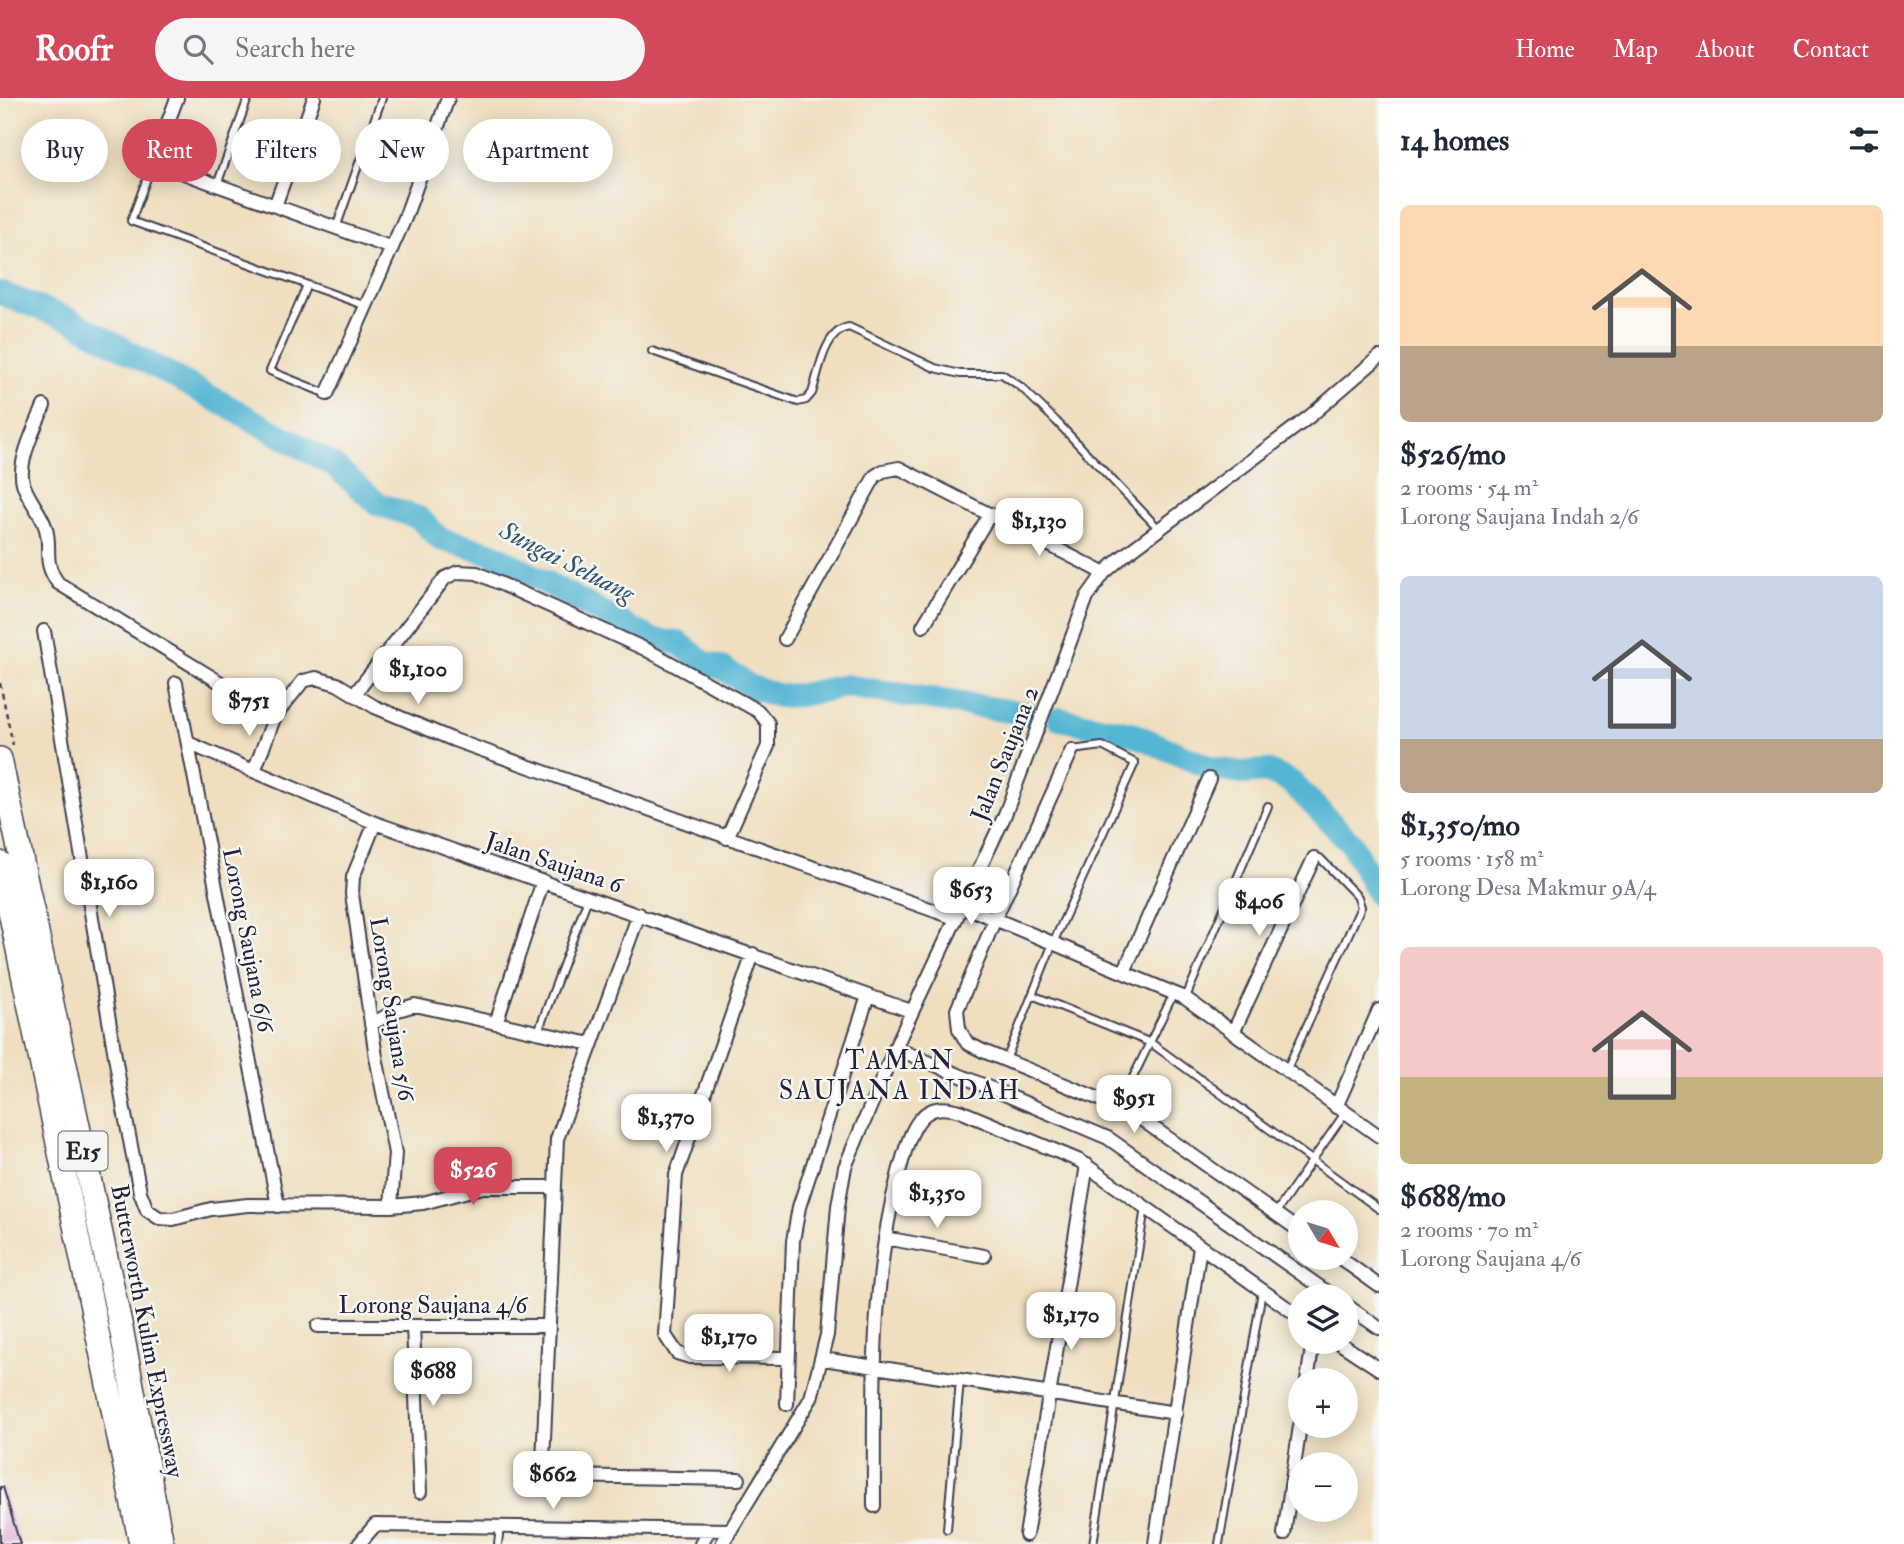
<!DOCTYPE html>
<meta charset="utf-8">
<style>
:root{--surface:#fff;--page:#f6f6f7;--text:#1f2937;--muted:#747a83;--accent:#d1495b}
body{margin:0;font-family:"IM FELL Double Pica",serif;background:var(--page);color:var(--text);height:100vh;display:flex;flex-direction:column;font-size:26px;white-space:nowrap}
*{box-sizing:border-box;margin:0}
p{font-size:23px;color:var(--muted)}
.icon{flex:none;width:38px;height:38px;fill:none;stroke:currentColor;stroke-width:2;stroke-linecap:round;stroke-linejoin:round}
.map{position:relative;flex:1;overflow:hidden}
.panel{display:flex;flex-direction:column;background:var(--surface);width:525px}
.panel>*{flex:none}
.hud{position:absolute;left:21px;top:21px;width:665px;height:63px;display:flex;gap:14px}
.needle{width:46px;rotate:128deg}
.fabs{position:absolute;left:1288px;top:1102px;display:grid;gap:14px}
.fabs a{display:grid;place-items:center;width:70px;height:70px;border-radius:50%;background:var(--surface);box-shadow:0 4px 18px #0003;font-size:35px}
.price{position:absolute;translate:-50% -60px;padding:0 16px;border-radius:14px;background:#fff;color:#222;font-size:23px;line-height:46px;filter:drop-shadow(0 2px 4px #0008)}
.price::after{content:'';position:absolute;left:50%;top:42px;width:21px;height:16px;margin-left:-10px;background:inherit;clip-path:polygon(0 0,100% 0,50% 100%)}
.price.active{background:var(--accent);color:#fff}
ul{padding:0;list-style:none}
li{display:grid;align-content:center;gap:14px;height:371px;padding:0 21px}
li span{display:grid;place-items:center;height:217px;border-radius:10px;color:#555}
li>.icon{margin-inline-start:auto}
span .icon{width:126px;height:126px;fill:#fffc;stroke-width:1}
li b{font-size:30px}
h2{display:flex;justify-content:space-between;align-items:center;height:84px;padding:0 21px;font-size:30px}
.pill{padding:0 24px;border-radius:32px;background:var(--surface);box-shadow:0 4px 18px #0003;font-size:24px;line-height:63px}
.pill.active{background:var(--accent);color:#fff}
header{display:flex;align-items:center;gap:42px;box-sizing:border-box;height:98px;padding:0 35px;background:var(--accent);color:#fff}
header strong{font-size:33px}
nav{display:flex;gap:38px;margin-inline-start:auto;font-size:24px}
.search{width:490px;height:63px;background:var(--page);display:flex;align-items:center;gap:18px;box-sizing:border-box;padding:0 24px;border-radius:38px;color:var(--muted);font-size:26px}
main{display:flex;flex:1;min-height:0}
.map>svg:first-child{display:block}
.lines{fill:none;stroke-linecap:round;stroke-linejoin:round}
.river{stroke:#54b6d3;stroke-width:24}
.building{fill:#e4b0de}
.lane-casing{stroke:#413e4f;stroke-width:10}
.street-casing{stroke:#413e4f;stroke-width:16}
.highway-casing{stroke:#413e4f;stroke-width:26}
.path{stroke:#413e4f;stroke-width:2.5;stroke-dasharray:5 5;stroke-linecap:butt}
.lane{stroke:#fff;stroke-width:6}
.street{stroke:#fff;stroke-width:12}
.highway{stroke:#fff;stroke-width:23}
.labels{text-anchor:middle;dominant-baseline:central;stroke-width:5;stroke-linejoin:round;paint-order:stroke}
.shield{fill:#f6f6f2;stroke:#626272;stroke-width:2}
.shield-label{font-size:23px;font-weight:bold;fill:#22223b}
.street-label{font-size:24px;fill:#22223b;stroke:#f6f6f2}
.water-label{font-size:26px;font-style:italic;fill:#345670;stroke:#f6f6f2}
.neighbourhood-label{font-size:26px;letter-spacing:2px;fill:#22223b;stroke:#f6f6f2}
</style>
<header>
<strong>Roofr</strong>
<div class="search"><svg class="icon" aria-label="search" viewBox="0 0 24 24"><circle cx="10" cy="10" r="6"/><path d="M15 15l6 6"/></svg>Search here</div>
<nav><a>Home</a><a>Map</a><a>About</a><a>Contact</a></nav>
</header>
<main>
<div class="map">
<svg width="1379" height="1446" viewBox="0 0 1379 1446">
<rect width="100%" height="100%" fill="#f6f6f2"/>
<filter id="ink" filterUnits="userSpaceOnUse"><feTurbulence type="fractalNoise" baseFrequency=".0143" numOctaves="2"/><feDisplacementMap in="SourceGraphic" scale="14" xChannelSelector="R" yChannelSelector="G"/><feConvolveMatrix kernelMatrix="1 2 1 2 8 2 1 2 1" color-interpolation-filters="sRGB"/></filter>
<filter id="wash" filterUnits="userSpaceOnUse"><feTurbulence type="fractalNoise" baseFrequency=".00686" numOctaves="4" result="noise"/><feDisplacementMap in="SourceGraphic" scale="28" xChannelSelector="R" yChannelSelector="G"/><feGaussianBlur stdDeviation="1.57" result="paint"/><feColorMatrix in="noise" values="0 0 0 0 0 0 0 0 0 0 0 0 0 0 0 0 0 1.4 0 .05"/><feComposite in="paint" operator="in"/></filter>
<g filter="url(#wash)">
<rect width="100%" height="100%" fill="#efdfbf"/>
<g class="lines">
<!-- river -->
<path class="river" d="M0 195 71 222 296 346 333 367 378 406 419 420 440 441 491 455 653 542 679 545 703 564 724 571 751 589 779 598 800 597 846 588 1028 616
M1059 621 1131 635 1210 670 1241 675 1267 673 1291 684 1351 745 1379 798"/>
</g>
<g id="blocks">
<!-- building -->
<path class="building" d="M0 1389H3L20 1446H0Z"/>
</g>
</g>
<g filter="url(#ink)">
<use href="#blocks" fill-opacity="0" stroke="#413e4f" stroke-width="2"/>
<g class="lines">
<!-- lane casing -->
<g class="lane-casing">
<path id="lane" d="M153 64 131 123 366 208
M217 87 248 0
M336 130 382 0
M307 187 270 273 327 296
M652 253 798 304 806 302 812 295C819 274 824 233 849 229L935 270 960 276H1002L1021 289 1056 323 1159 431
M1032 897 1151 945 1379 1111
M1186 899 1268 708
M538 934 588 800
M1006 962 1053 845 1135 665 1102 648 1072 652
M1286 973 1361 809 1358 799 1320 760H1314
M1119 1008 1174 895
M1275 1116 1345 1015
M947 1431 960 1282
M498 1446 500 1429
M1093 1446 1145 1109
M1219 1446 1262 1193"/>
</g>
<!-- street casing -->
<g class="street-casing">
<path id="street" d="M177 0 153 64 392 150
M275 108 314 0
M327 296 405 120 448 0
M44 308C36 327 17 364 23 385 27 400 40 413 45 428 53 450 41 462 58 485L275 618 303 583 316 580 337 586 375 609 454 642 955 820
M923 528 990 416
M44 533 124 1012 140 1094 147 1112 159 1120 173 1121 211 1111 248 1107 391 1108 423 1105 483 1089H555
M785 541 875 378 883 373 899 370 1104 475
M176 585 278 1108
M354 597 445 480 458 474 477 475 645 551 758 613 768 625V648L727 740
M188 645 375 725 911 913
M1072 652 995 821 957 912 959 931 967 945 983 953 1131 1014 1300 1133
M254 673 275 618
M375 725 353 779 352 796 376 959 395 1055 391 1108
M961 807 1185 900 1379 1038
M639 816 557 1041 543 1364 557 1378 739 1381
M753 856 676 1077 665 1237 677 1255 690 1259 787 1260
M1124 874 1209 681
M496 925 543 783
M371 926 398 912 415 907 591 946
M1233 935 1314 760
M895 950 1108 1040 1334 1199
M1336 1009 1379 912
M885 1140 984 1158
M1340 1160 1379 1188
M1346 1207 1379 1230
M318 1228H548
M413 1228 420 1394
M1338 1244 1379 1271
M823 1261 1176 1315
M1307 1283 1313 1244
M787 1306 793 1143 799 1109 868 898
M874 1408C874 1297 870 1182 899 1074 904 1057 909 1034 921 1020 932 1008 945 1009 960 1013L1080 1063 1300 1219
M1284 1436 1300 1328
M1026 1437 1087 1067
M359 1446 375 1427 731 1432
M701 1446 709 1432
M722 1446 811 1300 827 1237 838 1108 845 1069 895 950 1004 719 1087 499 1104 475 1122 459 1309 319 1379 259
M1155 1446 1200 1149"/>
</g>
<!-- highway casing -->
<g class="highway-casing">
<path id="highway" d="M0 661 122 1235 162 1446
M0 765 141 1446"/>
</g>
<!-- path -->
<path class="path" d="M0 585 13 647"/>
<!-- lane -->
<use href="#lane" class="lane"/>
<!-- street -->
<use href="#street" class="street"/>
<!-- highway -->
<use href="#highway" class="highway"/>
</g>
</g>
<g class="labels">
<!-- shield labels -->
<rect class="shield" x="58.5" y="1033.5" width="49" height="39" rx="5"/>
<g class="shield-label">
<text x="83" y="1053">E15</text>
</g>
<!-- street labels -->
<g class="street-label">
<text transform="translate(1005 656) rotate(-68)">Jalan Saujana 2</text>
<text transform="translate(554 765) rotate(19)">Jalan Saujana 6</text>
<text transform="translate(248 842) rotate(79)">Lorong Saujana 6/6</text>
<text transform="translate(392 911) rotate(81)">Lorong Saujana 5/6</text>
<text x="433" y="1207">Lorong Saujana 4/6</text>
<text transform="translate(147 1233) rotate(79)">Butterworth Kulim Expressway</text>
</g>
<!-- water labels -->
<g class="water-label">
<text transform="translate(567 464) rotate(27)">Sungai Seluang</text>
</g>
<!-- neighbourhood labels -->
<g class="neighbourhood-label">
<text x="900" y="963">TAMAN<tspan x="900" dy="30">SAUJANA INDAH</tspan></text>
</g>
</g>
</svg>
<div class="fabs">
<a><svg class="needle" viewBox="-14 -14 28 28"><path d="M0-13l5 13h-10z" fill="#e53935"/><path d="M0 13l5-13h-10z" fill="#747a83"/></svg></a>
<a><svg class="icon" aria-label="layers" viewBox="0 0 24 24"><path d="M12 4l9 5-9 5-9-5zM3 14l9 5 9-5"/></svg></a>
<a>+</a>
<a>−</a>
</div>
<b class="price" style="left:1039px;top:460px">$1,130</b>
<b class="price" style="left:418px;top:608px">$1,100</b>
<b class="price" style="left:249px;top:640px">$751</b>
<b class="price" style="left:109px;top:821px">$1,160</b>
<b class="price" style="left:971px;top:829px">$653</b>
<b class="price" style="left:1259px;top:840px">$406</b>
<b class="price" style="left:1134px;top:1037px">$951</b>
<b class="price" style="left:666px;top:1056px">$1,370</b>
<b class="price active" style="left:473px;top:1109px">$526</b>
<b class="price" style="left:937px;top:1132px">$1,350</b>
<b class="price" style="left:1071px;top:1254px">$1,170</b>
<b class="price" style="left:729px;top:1276px">$1,170</b>
<b class="price" style="left:433px;top:1310px">$688</b>
<b class="price" style="left:553px;top:1413px">$662</b>
<div class="hud">
<a class="pill">Buy</a>
<a class="pill active">Rent</a>
<a class="pill">Filters</a>
<a class="pill">New</a>
<a class="pill">Apartment</a>
</div>
</div>
<section class="panel">
<h2>14 homes<svg class="icon" aria-label="filters" viewBox="0 0 24 24"><path d="M4 7h16M4 17h16"/><circle cx="9" cy="7" r="2"/><circle cx="15" cy="17" r="2"/></svg></h2>
<ul>
<li><span style="background:linear-gradient(#ffd9b3 65%,#b9a48a 0)"><svg class="icon" aria-label="home" viewBox="0 0 24 24"><path d="M3 11l9-7 9 7M6 9v11h12V9"/></svg></span><div><b>$526/mo</b><p>2 rooms · 54 m²</p><p>Lorong Saujana Indah 2/6</p></div></li>
<li><span style="background:linear-gradient(#c9d6e8 75%,#b9a48a 0)"><svg class="icon" aria-label="home" viewBox="0 0 24 24"><path d="M3 11l9-7 9 7M6 9v11h12V9"/></svg></span><div><b>$1,350/mo</b><p>5 rooms · 158 m²</p><p>Lorong Desa Makmur 9A/4</p></div></li>
<li><span style="background:linear-gradient(#f6c9c9 60%,#c2b280 0)"><svg class="icon" aria-label="home" viewBox="0 0 24 24"><path d="M3 11l9-7 9 7M6 9v11h12V9"/></svg></span><div><b>$688/mo</b><p>2 rooms · 70 m²</p><p>Lorong Saujana 4/6</p></div></li>
</ul>
</section>
</main>
